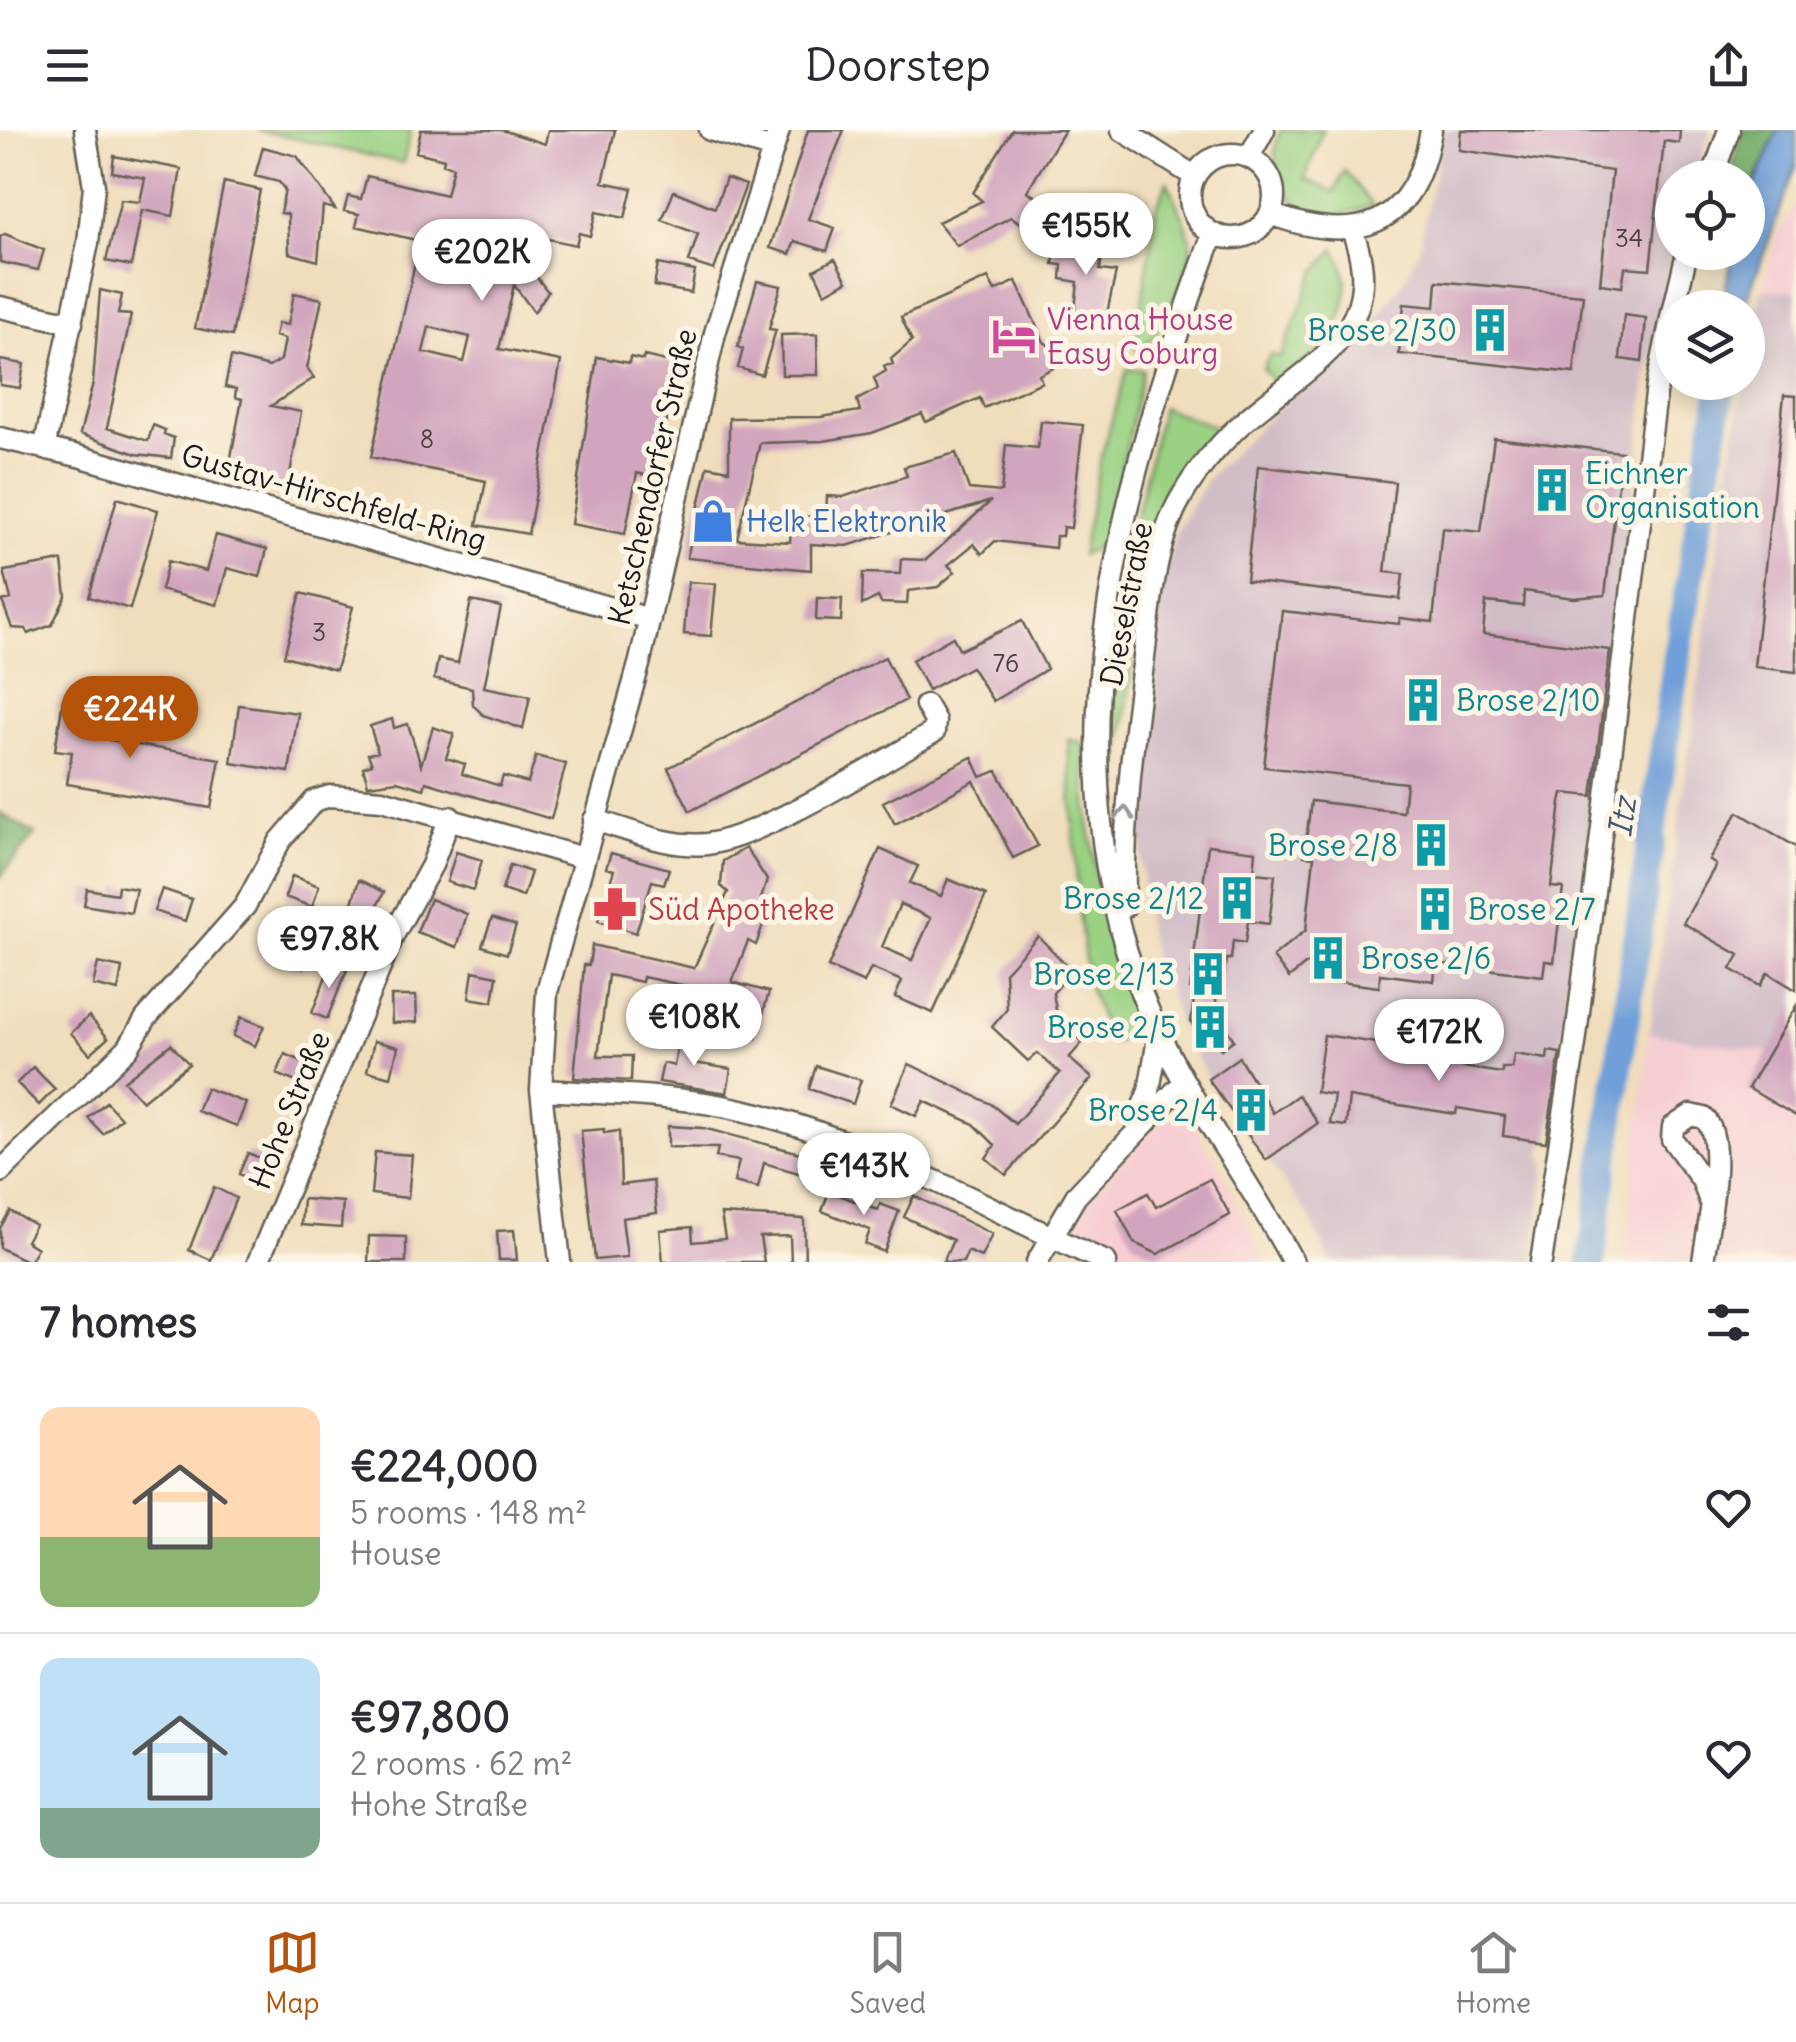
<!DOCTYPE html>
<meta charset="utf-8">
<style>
:root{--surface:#fff;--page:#f2f2f3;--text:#2b2b33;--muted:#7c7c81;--line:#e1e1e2;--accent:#b45309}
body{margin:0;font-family:Delius,sans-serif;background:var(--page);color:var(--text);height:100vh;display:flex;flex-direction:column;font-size:38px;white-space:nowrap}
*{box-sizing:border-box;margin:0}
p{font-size:32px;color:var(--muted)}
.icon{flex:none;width:55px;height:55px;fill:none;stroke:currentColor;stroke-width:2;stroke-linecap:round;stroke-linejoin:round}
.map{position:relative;height:1132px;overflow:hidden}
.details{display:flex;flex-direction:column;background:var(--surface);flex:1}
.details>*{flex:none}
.buttons{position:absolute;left:1655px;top:30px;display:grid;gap:20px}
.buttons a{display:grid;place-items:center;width:110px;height:110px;border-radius:50%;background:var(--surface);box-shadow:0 5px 25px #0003;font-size:50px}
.price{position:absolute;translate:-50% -85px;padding:0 22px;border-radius:35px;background:#fff;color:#222;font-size:32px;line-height:65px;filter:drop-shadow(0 2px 5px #0008)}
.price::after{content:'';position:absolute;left:50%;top:60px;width:30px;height:22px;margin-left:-15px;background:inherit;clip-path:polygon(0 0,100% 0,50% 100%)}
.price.active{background:var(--accent);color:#fff}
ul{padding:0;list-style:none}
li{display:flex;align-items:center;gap:30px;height:250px;padding:0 40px}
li+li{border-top:2px solid var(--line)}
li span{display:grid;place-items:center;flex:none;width:280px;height:200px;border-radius:20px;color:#555}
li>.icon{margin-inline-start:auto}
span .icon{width:120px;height:120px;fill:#fffc;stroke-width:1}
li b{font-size:42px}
h2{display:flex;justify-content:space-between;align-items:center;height:120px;padding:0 40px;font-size:42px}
header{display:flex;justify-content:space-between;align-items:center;height:130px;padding:0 40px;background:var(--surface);font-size:45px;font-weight:600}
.tab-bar{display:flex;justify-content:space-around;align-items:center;height:140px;border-top:2px solid var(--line);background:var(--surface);font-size:28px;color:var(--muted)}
.tab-bar a{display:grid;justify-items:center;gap:5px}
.tab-bar .active{color:var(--accent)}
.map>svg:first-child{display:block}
.built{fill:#f7cfd3}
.industrial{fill:#d2bdc7}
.green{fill:#9ad183;stroke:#5b7650;stroke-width:2.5}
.forest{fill:#7bb371;stroke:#4c6846;stroke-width:2.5}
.water{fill:#709fd9;stroke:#465e7a;stroke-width:2.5}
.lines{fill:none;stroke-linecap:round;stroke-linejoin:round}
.river{stroke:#709fd9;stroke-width:28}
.building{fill:#d1a5be;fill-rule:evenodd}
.minor-casing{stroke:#666054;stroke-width:25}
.minor{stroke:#fff;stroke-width:20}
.oneway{stroke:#999}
.labels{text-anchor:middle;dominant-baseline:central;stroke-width:10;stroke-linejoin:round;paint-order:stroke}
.number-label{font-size:25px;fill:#493e44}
.hotel-label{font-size:30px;fill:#b23c85;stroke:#fcf5e5;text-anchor:start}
.culture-label{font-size:30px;fill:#0d838f;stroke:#fcf5e5;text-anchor:end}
.street-label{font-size:30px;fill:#1c1c1c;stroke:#fcf5e5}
.shop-label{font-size:30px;fill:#366cbe;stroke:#fcf5e5;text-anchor:start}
.health-label{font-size:30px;fill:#be3a42;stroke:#fcf5e5;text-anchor:start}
.water-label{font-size:32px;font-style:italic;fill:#425771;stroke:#fcf5e5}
</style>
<header><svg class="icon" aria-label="menu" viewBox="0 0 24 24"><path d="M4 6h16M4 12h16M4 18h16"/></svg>Doorstep<svg class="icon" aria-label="share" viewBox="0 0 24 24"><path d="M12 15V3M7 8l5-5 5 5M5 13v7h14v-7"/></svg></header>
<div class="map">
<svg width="1796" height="1132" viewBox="0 0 1796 1132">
<rect width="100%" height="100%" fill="#fcf5e5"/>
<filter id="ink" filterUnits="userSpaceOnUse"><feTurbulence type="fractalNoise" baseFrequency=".01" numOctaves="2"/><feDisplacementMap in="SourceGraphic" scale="20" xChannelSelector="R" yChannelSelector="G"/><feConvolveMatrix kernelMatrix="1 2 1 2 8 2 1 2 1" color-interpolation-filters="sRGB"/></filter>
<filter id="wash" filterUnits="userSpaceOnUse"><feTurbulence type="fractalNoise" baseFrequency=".0048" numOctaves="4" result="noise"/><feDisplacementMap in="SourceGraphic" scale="40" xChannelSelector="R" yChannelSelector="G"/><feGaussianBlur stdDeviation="2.25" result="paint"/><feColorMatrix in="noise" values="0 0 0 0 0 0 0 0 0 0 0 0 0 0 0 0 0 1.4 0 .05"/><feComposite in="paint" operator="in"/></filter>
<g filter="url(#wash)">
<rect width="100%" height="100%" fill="#f0ddbc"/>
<!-- built -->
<path class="built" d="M1796 73V161L1762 160 1775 112Z
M1649 903 1769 922 1796 983V1132H1624Z
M1186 983 1223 1043 1265 1132H1136L1087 1110 1077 1098 1081 1080 1133 1020 1171 984Z"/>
<!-- industrial -->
<path class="industrial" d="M1444 0H1710L1695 47 1672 48V122L1646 250 1617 521 1560 911 1550 1013 1544 1012 1542 1028 1546 1029 1533 1132H1330L1309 1086 1208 949 1177 889 1167 851 1158 849 1145 787 1139 675 1161 457 1177 401 1208 348 1292 264 1360 212 1404 151 1419 120Z
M1762 160 1796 161V983L1769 922 1649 903 1730 331Z"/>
<!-- green -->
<path class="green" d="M257 0H411L403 33Z
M1281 0H1323L1305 49 1334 62 1345 41 1373 76C1330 87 1298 96 1280 47 1273 30 1273 17 1281 0Z
M1167 52C1174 64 1193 107 1191 119 1188 143 1159 215 1135 220L1156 79Z
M1335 119C1361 163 1339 207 1300 235 1291 242 1283 249 1273 251L1263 239 1270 224 1280 228 1315 143Z
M1127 239 1143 240 1106 413 1081 425 1100 331Z
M1162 277 1220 299 1184 346 1151 405H1144L1141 424 1146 434 1118 642 1113 645 1108 640 1113 484Z
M1068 610 1083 612C1087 710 1102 799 1137 891L1133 895 1136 906 1110 913 1088 855 1078 773Z"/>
<!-- forest -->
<path class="forest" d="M1744 0H1778L1748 66V48H1729Z
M0 683 35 704 0 747Z"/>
<!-- water -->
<path class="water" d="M1778 0H1796V37L1744 177H1721L1733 123 1748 122V72Z"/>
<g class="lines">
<!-- river -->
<path class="river" d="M1591 1132 1677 527 1722 252"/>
</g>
<g id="blocks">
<!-- building -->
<path class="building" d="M421 0H502L545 14 548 0H615L603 52 632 58 625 88 596 82 590 106 579 103 576 115 525 104 520 125 548 162 534 182 514 155 499 219 561 231 528 404 477 395 486 351 371 327 420 111 356 96 359 84 344 81 348 66 361 69 367 46 446 65 453 37 443 34 444 29 416 22ZM429 197 470 207 464 232 423 222Z
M808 0H844L808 89 835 98 827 121 795 111 790 124 770 118Z
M1012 0H1065L1027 61 1067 87 1051 112 1011 87 957 116 938 92 982 71 973 63Z
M1461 0H1680L1679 13 1664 11 1650 139 1625 137 1622 157 1600 154 1612 41 1459 20Z
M263 17 297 26 335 79 323 76 318 131 289 123 288 84 280 83 285 60 279 52 255 46Z
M114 26 181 39 173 86 142 80 131 136 106 131 121 70 140 72 145 48 112 42Z
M726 48 746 55 714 140 689 132 698 104 662 90 674 61 715 78Z
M224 52 260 60 232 206 195 198Z
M5 104 44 120 38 140 0 132V107Z
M1057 108 1092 114 1091 120 1102 123 1100 140 1116 142 1105 192 1074 188 1078 152 1061 149 1062 135 1053 134Z
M835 129 847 151 825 163 814 140Z
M658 134 695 141 691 163 654 156Z
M988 148 995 161 1016 151 1044 212 1056 220 1051 231 1053 238 1039 245 1042 252 984 278 980 268 926 292 922 284 872 303 823 311 760 313 737 409 790 412 792 386 826 387 827 366 843 367 907 346 904 337 956 323 969 359 1001 362 1006 315 1038 318 1041 291 1083 295 1071 398 1063 397 1062 406H1056L1055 418 995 411 982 424 974 414 948 435 955 442 938 457 908 461 907 474 881 473 878 467 862 475 863 443 900 444 901 429 926 430 991 371 847 416 811 414V440L687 428 708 336 729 340V288L821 287 860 281 857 270 878 259 874 248 886 241 884 236 893 234 891 229 912 211 901 187Z
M757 151 781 156 769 199 776 200 762 245 738 238 743 219 738 217Z
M1437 151 1583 165 1574 243 1399 224 1404 174 1435 177Z
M100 160 122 165 118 184 131 185 107 298 148 311 153 295 165 300 164 304 174 308 171 328 136 324 80 304 93 253Z
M294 163 322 169 307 238 314 248 271 276 301 282 287 361 233 348 236 337 231 327 242 269 235 267 236 259 225 257 231 227 269 237 281 230 285 209 275 206 278 193 288 195Z
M1624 185 1646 188 1642 232 1620 229Z
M817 204 818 245H782L781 205Z
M644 226 679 234 655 347 637 343 625 404 571 394 597 227 629 233 630 227 643 230Z
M0 230 24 234 20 258 0 255Z
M1784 265 1796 266V542L1754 537Z
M1494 308 1622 322 1605 465 1574 468 1524 461 1523 476 1486 472 1483 504 1610 520 1592 666 1563 663 1561 672 1551 757 1563 758 1554 832 1545 831 1543 846 1436 833 1434 851 1380 844 1379 857 1317 849 1320 823 1289 848 1273 827 1306 800 1314 727 1304 726 1311 671 1403 682 1406 653 1264 637 1282 481 1399 494 1400 488 1433 492 1442 398 1481 402Z
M1258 336 1395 352 1385 442 1403 444 1400 469 1246 451Z
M117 368 158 380 130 479 89 467Z
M216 405 267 419 260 447 227 438 217 475 161 460 168 431 206 441Z
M62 431 66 466 52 495 28 504 26 499 12 498 2 471 11 469 4 441Z
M688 452 716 454 711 506 684 504Z
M301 463 353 477 336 540 284 526Z
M817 468 842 469 841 491 816 490Z
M471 471 501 477 484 557 530 566 523 599 483 585 473 575 472 558 434 549 438 529 458 533Z
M1022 491 1047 539 993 571 971 537 928 560 912 530 953 507 960 520Z
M885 527 906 570 690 681 668 638Z
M63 570 114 578 109 610 220 629 211 678 67 654 72 622 55 620Z
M239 575 298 583 289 642 231 633Z
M392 589 394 598 408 594 421 635 433 597 454 604 446 628 465 634 462 644 500 656 503 646 528 653 536 626 566 634 551 689 426 652 424 659 397 651 368 655 363 637 372 634 368 624 378 622 370 596Z
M972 627 981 647 997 641 1038 716 1013 728 974 651 895 694 883 672Z
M1738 682 1796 717V860L1768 843 1760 856 1731 839 1739 825 1683 793 1716 735 1709 730Z
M1208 715 1256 721 1254 743 1275 745 1269 794 1248 791 1245 813 1233 811 1231 829H1226L1222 863 1216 862V884L1234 910 1221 919 1209 902 1201 907 1191 892 1195 859H1190Z
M746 718 767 750 761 769 770 774 756 815 748 811 732 852 769 862 756 908 703 889 711 861 643 847 642 852 608 845 598 926H632L631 951 574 948 584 835H589L592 815 694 838 728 762 721 756 723 731Z
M880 719 918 736 910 753 941 766 948 749 986 765 933 883 895 867 902 851 871 838 864 853 828 837ZM900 774 931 788 912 830 882 817Z
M456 722 482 730 473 760 447 752Z
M611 723 669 739 664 754 652 751 636 803 598 791 614 740 606 738Z
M510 735 531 742 523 767 502 760Z
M292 746 319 756 312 777 285 767Z
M359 750 384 762 368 795 348 786Z
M118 756 136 759 131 783 84 775 87 759 117 764Z
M162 759 192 769 185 791 154 781Z
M430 769 467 784 457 817 417 802Z
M492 788 516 796 507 824 482 816Z
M1038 806 1072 841 1053 863 1058 891 1083 912 1069 928 1092 948 1006 1045 986 1028 995 1015 974 994 924 971 916 986 891 974 909 934 991 974 1015 994 1060 943 1037 923 1028 931 992 897 1007 879 1005 842Z
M290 807 312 816 303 838 281 830Z
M98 833 122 838 118 861 93 855Z
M331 833 347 840 327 889 312 883Z
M473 841 497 846 493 872 469 868Z
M391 866H416L417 892 392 893Z
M1796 876V986L1748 958Z
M89 886 108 908 90 924 71 903Z
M241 887 264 896 255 916 233 906Z
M680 903 698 907 694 933 731 939 727 963 659 952 663 933 674 936Z
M1324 905 1462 926V937L1502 943V938H1512L1514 924 1547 929 1548 921 1560 923 1546 1012 1503 1006 1505 986 1457 978 1456 984 1349 967 1346 996 1330 994 1334 965 1316 962Z
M374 911 398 917 391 947 367 941Z
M171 914 189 934 142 971 124 951Z
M285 924 309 934 301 954 277 944Z
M1239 927 1273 983 1298 965 1318 993 1266 1030 1208 949Z
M816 936 861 950 853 974 809 959Z
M33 937 55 959 39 975 17 953Z
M206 958 246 973 237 996 197 981Z
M106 972 121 988 103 1004 88 988Z
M668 996 703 998 808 1025 802 1044 764 1033 758 1058 734 1052 739 1031 716 1027 718 1018 668 1017Z
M604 999V1003L619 1001 621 1055 653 1051 657 1083 622 1088 627 1127 595 1130 581 1001Z
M375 1022 412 1025 408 1068 371 1064Z
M248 1023 269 1032 259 1053 239 1044Z
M1210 1049 1230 1085 1158 1124 1134 1113 1117 1080 1148 1063 1156 1077Z
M214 1057 236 1068 211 1130 189 1120Z
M829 1061 878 1080 880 1074 899 1081 884 1122 865 1114 870 1100 822 1081Z
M914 1066 992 1104 981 1127 968 1121 963 1132H943L953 1110 904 1087Z
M303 1069 343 1072 341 1098 301 1095Z
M10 1081 35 1095 26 1111 37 1118 29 1132 0 1118V1098Z
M721 1084 804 1089 805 1132H791L790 1106 760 1107 764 1132H663L660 1100 692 1097 693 1112 725 1109Z
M514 1100 517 1130H499L497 1101Z
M369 1106 406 1107V1132H368Z"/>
</g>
</g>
<g filter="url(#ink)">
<use href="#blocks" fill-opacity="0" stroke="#666054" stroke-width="2.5"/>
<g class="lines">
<!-- minor casing -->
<g class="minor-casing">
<path id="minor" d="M710 0 773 19
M1122 0 1194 46
M1190 66a42 42 0 1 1 84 0a42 42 0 1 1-84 0Z
M1249 27 1264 0
M1712 48 1729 0
M1270 84C1357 116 1415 98 1431 0
M1213 104C1120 356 1035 644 1159 904 1197 983 1252 1054 1293 1132
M0 177 72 193
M1674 178 1687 122
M0 308 78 326 650 489
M44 319 88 113 94 56 85 0
M594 690C630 700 669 718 707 714 765 706 880 633 934 602L935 591 926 575
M1125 776C1123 691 1133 611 1144 527 1151 474 1154 413 1182 366 1197 340 1218 316 1239 296 1303 237 1393 204 1352 100
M541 960C609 964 679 965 746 981 873 1011 988 1080 1106 1132
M1136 993 1149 961 1159 903
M0 1042 128 918 146 888 245 776 280 711 314 671 330 666 382 670 583 728
M258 1132 394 804 432 735 450 687
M560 1132 541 960 547 862 640 531 715 203 779 0
M1037 1132 1076 1066 1184 952
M1541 1132 1575 914 1657 256 1672 183
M1703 1132C1707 1099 1728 1010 1704 988L1691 985 1673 997 1672 1009 1702 1050 1711 1074"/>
</g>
<!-- minor -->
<use href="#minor" class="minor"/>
</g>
<!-- one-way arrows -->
<defs><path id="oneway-chevron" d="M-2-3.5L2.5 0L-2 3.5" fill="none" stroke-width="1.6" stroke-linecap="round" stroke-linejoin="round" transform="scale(2.5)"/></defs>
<use class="oneway" href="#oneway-chevron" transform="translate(1125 683) rotate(-86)"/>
</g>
<!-- icons -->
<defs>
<g id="building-bare" transform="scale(3.45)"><path d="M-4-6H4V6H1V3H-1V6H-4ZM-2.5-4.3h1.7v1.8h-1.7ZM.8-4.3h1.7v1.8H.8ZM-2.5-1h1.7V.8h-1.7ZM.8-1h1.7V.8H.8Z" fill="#0f9aa8" stroke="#fcf5e5" stroke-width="2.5" paint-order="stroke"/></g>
<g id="hotel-bare" transform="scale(3.45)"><path d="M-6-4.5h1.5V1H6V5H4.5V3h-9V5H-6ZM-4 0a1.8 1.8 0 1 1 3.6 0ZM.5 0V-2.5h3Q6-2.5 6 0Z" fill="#d1479c" stroke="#fcf5e5" stroke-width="2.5" paint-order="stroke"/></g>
<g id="shop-bare" transform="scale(3.45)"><path d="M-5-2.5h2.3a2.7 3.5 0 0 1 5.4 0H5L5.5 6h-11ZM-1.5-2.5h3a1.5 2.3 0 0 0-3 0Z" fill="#3f7fe0" stroke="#fcf5e5" stroke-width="2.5" paint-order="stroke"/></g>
<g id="pharmacy-bare" transform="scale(3.45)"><path d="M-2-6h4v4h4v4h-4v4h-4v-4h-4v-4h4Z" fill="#e0444e" stroke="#fcf5e5" stroke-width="2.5" paint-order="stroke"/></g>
</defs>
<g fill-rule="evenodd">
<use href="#building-bare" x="1490" y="200"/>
<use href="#hotel-bare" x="1014" y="206"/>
<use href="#building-bare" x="1552" y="360"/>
<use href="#shop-bare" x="713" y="391"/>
<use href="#building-bare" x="1423" y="570"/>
<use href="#building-bare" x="1431" y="715"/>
<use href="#building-bare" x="1237" y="768"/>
<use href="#pharmacy-bare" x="615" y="779"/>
<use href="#building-bare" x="1435" y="779"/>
<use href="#building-bare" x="1328" y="828"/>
<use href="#building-bare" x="1208" y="844"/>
<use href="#building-bare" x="1210" y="897"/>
<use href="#building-bare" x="1251" y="980"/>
</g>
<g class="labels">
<!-- number labels -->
<g class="number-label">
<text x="1629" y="108">34</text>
<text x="427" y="309">8</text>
<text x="319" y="502">3</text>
<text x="1006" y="533">76</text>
</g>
<!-- hotel labels -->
<g class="hotel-label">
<text x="1047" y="189">Vienna House<tspan x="1047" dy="34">Easy Coburg</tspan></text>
</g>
<!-- culture labels -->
<g class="culture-label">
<text x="1457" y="200">Brose 2/30</text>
<text x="1585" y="343" text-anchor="start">Eichner<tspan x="1585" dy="34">Organisation</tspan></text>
<text x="1456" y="570" text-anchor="start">Brose 2/10</text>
<text x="1398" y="715">Brose 2/8</text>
<text x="1204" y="768">Brose 2/12</text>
<text x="1468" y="779" text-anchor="start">Brose 2/7</text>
<text x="1361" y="828" text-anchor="start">Brose 2/6</text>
<text x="1175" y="844">Brose 2/13</text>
<text x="1177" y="897">Brose 2/5</text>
<text x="1218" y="980">Brose 2/4</text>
</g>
<!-- street labels -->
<g class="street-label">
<text transform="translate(652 347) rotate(-77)">Ketschendorfer Straße</text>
<text transform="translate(334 367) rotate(16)">Gustav-Hirschfeld-Ring</text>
<text transform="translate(1126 474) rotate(-79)">Dieselstraße</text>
<text transform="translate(289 980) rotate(-68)">Hohe Straße</text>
</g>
<!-- shop labels -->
<g class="shop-label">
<text x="746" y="391">Helk Elektronik</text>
</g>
<!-- health labels -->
<g class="health-label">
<text x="648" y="779">Süd Apotheke</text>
</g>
<!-- water labels -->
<g class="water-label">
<text transform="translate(1622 687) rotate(-82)">Itz</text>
</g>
</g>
</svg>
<div class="buttons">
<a><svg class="icon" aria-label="locate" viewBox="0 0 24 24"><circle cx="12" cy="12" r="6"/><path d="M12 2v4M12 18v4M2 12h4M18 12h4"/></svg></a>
<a><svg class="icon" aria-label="layers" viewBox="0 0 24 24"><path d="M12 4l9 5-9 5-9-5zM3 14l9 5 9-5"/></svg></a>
</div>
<b class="price" style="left:1086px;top:148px">€155K</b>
<b class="price" style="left:482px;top:174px">€202K</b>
<b class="price active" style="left:130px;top:631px">€224K</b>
<b class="price" style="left:329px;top:861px">€97.8K</b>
<b class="price" style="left:694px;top:939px">€108K</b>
<b class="price" style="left:1439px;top:954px">€172K</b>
<b class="price" style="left:864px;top:1088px">€143K</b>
</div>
<section class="details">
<h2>7 homes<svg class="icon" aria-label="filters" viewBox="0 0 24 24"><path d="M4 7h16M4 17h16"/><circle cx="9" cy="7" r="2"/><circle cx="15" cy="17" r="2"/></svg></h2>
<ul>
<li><span style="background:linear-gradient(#ffd9b3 65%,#8fb573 0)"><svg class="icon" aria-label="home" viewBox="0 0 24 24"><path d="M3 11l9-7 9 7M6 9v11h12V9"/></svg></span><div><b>€224,000</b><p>5 rooms · 148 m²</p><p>House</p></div><svg class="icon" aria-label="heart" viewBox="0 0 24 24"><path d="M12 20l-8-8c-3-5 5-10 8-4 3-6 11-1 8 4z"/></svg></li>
<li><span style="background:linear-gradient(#bfe0f5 75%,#7fa58c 0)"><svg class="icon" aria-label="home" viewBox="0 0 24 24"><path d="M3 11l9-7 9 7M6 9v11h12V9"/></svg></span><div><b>€97,800</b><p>2 rooms · 62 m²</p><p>Hohe Straße</p></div><svg class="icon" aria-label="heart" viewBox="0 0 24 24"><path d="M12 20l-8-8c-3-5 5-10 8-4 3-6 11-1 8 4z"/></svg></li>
</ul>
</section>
<nav class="tab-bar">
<a class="active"><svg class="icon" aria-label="map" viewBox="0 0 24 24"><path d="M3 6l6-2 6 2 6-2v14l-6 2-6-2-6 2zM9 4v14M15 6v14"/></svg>Map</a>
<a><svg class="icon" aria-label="saved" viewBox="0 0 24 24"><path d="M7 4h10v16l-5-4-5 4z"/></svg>Saved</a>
<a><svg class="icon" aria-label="home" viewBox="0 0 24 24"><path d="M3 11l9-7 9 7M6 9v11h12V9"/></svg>Home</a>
</nav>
